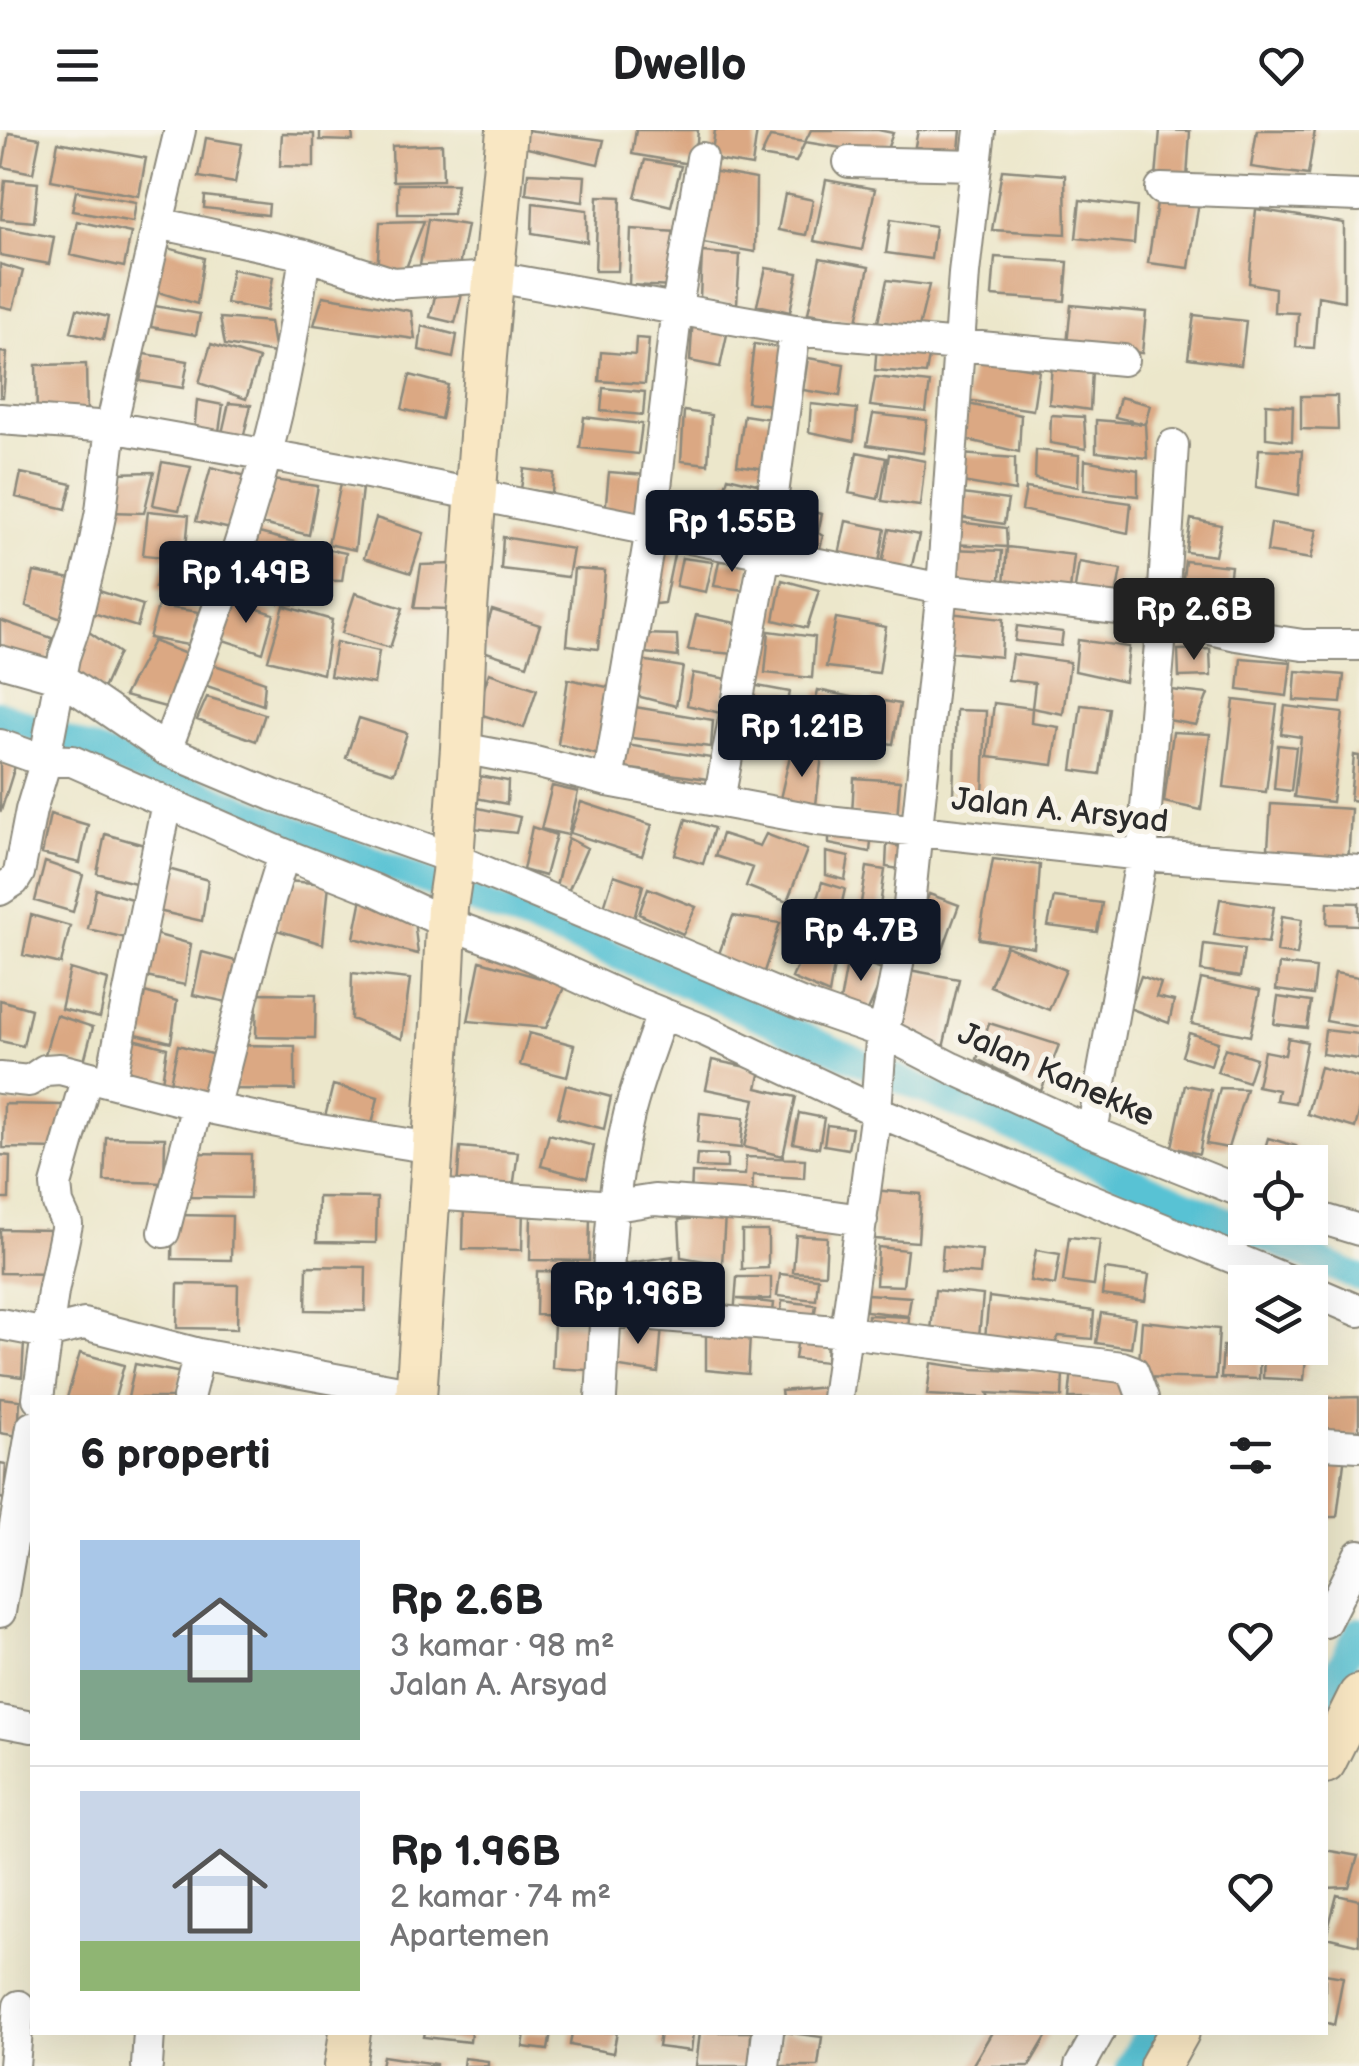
<!DOCTYPE html>
<html lang="id">
<meta charset="utf-8">
<style>
:root{--surface:#fff;--page:#f6f6f6;--text:#202124;--muted:#757577;--line:#e0e0e0;--accent:#111827}
body{margin:0;font-family:"Balsamiq Sans",sans-serif;background:var(--page);color:var(--text);height:100vh;display:flex;flex-direction:column;font-size:38px;white-space:nowrap}
*{box-sizing:border-box;margin:0}
p{font-size:32px;color:var(--muted)}
.icon{flex:none;width:55px;height:55px;fill:none;stroke:currentColor;stroke-width:2;stroke-linecap:round;stroke-linejoin:round}
.map{position:relative;flex:1;overflow:hidden}
.details{position:absolute;left:30px;top:1265px;width:1298px;height:640px;display:flex;flex-direction:column;background:var(--surface);border-radius:0px;box-shadow:0 10px 40px #0002}
.details>*{flex:none}
.buttons{position:absolute;left:1228px;top:1015px;display:grid;gap:20px}
.buttons a{display:grid;place-items:center;width:100px;height:100px;border-radius:0px;background:var(--surface);box-shadow:0 10px 40px #0002;font-size:50px}
.price{position:absolute;translate:-50% -85px;padding:0 22px;border-radius:10px;background:var(--accent);color:#fff;font-size:32px;line-height:65px;filter:drop-shadow(0 2px 5px #0008)}
.price::after{content:'';position:absolute;left:50%;top:60px;width:30px;height:22px;margin-left:-15px;background:inherit;clip-path:polygon(0 0,100% 0,50% 100%)}
.price.active{background:#222;color:#fff}
ul{padding:0;list-style:none}
li{display:flex;align-items:center;gap:30px;height:250px;padding:0 50px}
li+li{border-top:2px solid var(--line)}
li span{display:grid;place-items:center;flex:none;width:280px;height:200px;border-radius:0px;color:#555}
li>.icon{margin-inline-start:auto}
span .icon{width:120px;height:120px;fill:#fffc;stroke-width:1}
li b{font-size:42px}
h2{display:flex;justify-content:space-between;align-items:center;height:120px;padding:0 50px;font-size:42px}
header{display:flex;justify-content:space-between;align-items:center;height:130px;padding:0 50px;background:var(--surface);font-size:45px;font-weight:800}
.map>svg:first-child{display:block}
.lines{fill:none;stroke-linecap:round;stroke-linejoin:round}
.canal{stroke:#58c2d4;stroke-width:28}
.building{fill:#dba883}
.street-casing{stroke:#8c897b;stroke-width:34}
.secondary-casing{stroke:#8c897b;stroke-width:44}
.street{stroke:#fff;stroke-width:30}
.secondary{stroke:#f9e7c3;stroke-width:40}
.labels{text-anchor:middle;dominant-baseline:central;stroke-width:10;stroke-linejoin:round;paint-order:stroke}
.street-label{font-size:32px;fill:#2b2b2b;stroke:#f7f3e8}
</style>
<header><svg class="icon" aria-label="menu" viewBox="0 0 24 24"><path d="M4 6h16M4 12h16M4 18h16"/></svg>Dwello<svg class="icon" aria-label="heart" viewBox="0 0 24 24"><path d="M12 20l-8-8c-3-5 5-10 8-4 3-6 11-1 8 4z"/></svg></header>
<div class="map">
<svg width="1359" height="1936" viewBox="0 0 1359 1936">
<rect width="100%" height="100%" fill="#f7f3e8"/>
<filter id="ink" filterUnits="userSpaceOnUse"><feTurbulence type="fractalNoise" baseFrequency=".01" numOctaves="2"/><feDisplacementMap in="SourceGraphic" scale="20" xChannelSelector="R" yChannelSelector="G"/><feConvolveMatrix kernelMatrix="1 2 1 2 8 2 1 2 1" color-interpolation-filters="sRGB"/></filter>
<filter id="wash" filterUnits="userSpaceOnUse"><feTurbulence type="fractalNoise" baseFrequency=".0048" numOctaves="4" result="noise"/><feDisplacementMap in="SourceGraphic" scale="40" xChannelSelector="R" yChannelSelector="G"/><feGaussianBlur stdDeviation="2.25" result="paint"/><feColorMatrix in="noise" values="0 0 0 0 0 0 0 0 0 0 0 0 0 0 0 0 0 1.4 0 .05"/><feComposite in="paint" operator="in"/></filter>
<g filter="url(#wash)">
<rect width="100%" height="100%" fill="#ece7cb"/>
<g class="lines">
<!-- canal -->
<path class="canal" d="M0 584 653 840 922 959 1359 1148
M1325 1565 1359 1501
M1130 1936 1148 1902"/>
</g>
<g id="blocks">
<!-- building -->
<path class="building" d="M320 0H352L353 11 320 10Z
M527 0 604 10 598 34 523 17Z
M636 0H698L695 35 632 24Z
M715 0H757L752 36 711 29Z
M811 0H878L893 3 885 25 805 12Z
M918 0H961L958 30 915 16Z
M1160 0 1190 1 1187 49 1156 48Z
M1257 0H1315L1308 45 1251 37Z
M9 3 40 8 33 43 3 37Z
M282 3 314 4V37L280 36Z
M770 7 805 12 796 32 761 26Z
M206 8 242 14 235 53 199 47Z
M58 12 146 28 139 66 51 50Z
M442 14 443 50 393 51 392 16Z
M645 30 681 36 671 76 635 67Z
M1002 40 1065 45 1066 104 992 100Z
M712 41 756 49 755 122 703 113Z
M528 43 585 46 583 72 526 64Z
M5 50 38 53 34 92 1 89Z
M826 50 875 59 862 120 814 111Z
M398 54H457L453 84H398Z
M76 61 136 72 133 92 72 81Z
M785 64 813 70 806 105 778 100Z
M205 66 269 74 268 85 204 78Z
M598 66 621 67 618 141H595Z
M1158 66 1199 71 1189 138 1148 133Z
M1080 70 1137 77 1134 114 1076 108Z
M533 73 587 80V112L532 103Z
M1256 79 1344 93V171L1318 166 1314 218 1296 217 1298 183 1274 182 1275 158 1249 153Z
M428 89 467 95 458 142 420 135Z
M891 89 935 96 931 129 886 123Z
M77 91 131 103 124 137 70 125Z
M424 91 403 146 377 145 380 92Z
M0 97 54 107 49 134 0 125Z
M631 99 677 102 674 157 629 155Z
M157 115 204 128 197 174 148 159Z
M702 122 740 125 737 174 700 168Z
M995 127 1068 132 1065 171 992 166Z
M820 128 869 137 857 191 808 183Z
M0 134 23 141 13 179 0 176Z
M766 138 798 143 790 182 757 175Z
M232 139 273 147 267 181 226 173Z
M887 150 929 155 919 197 878 192Z
M437 158 462 164 455 193 430 187Z
M323 166 411 181 415 209 314 195Z
M1071 175 1146 182 1142 223 1067 215Z
M155 176 200 184 196 205 151 197Z
M77 179 108 187 103 210 71 202Z
M1194 185 1246 191 1241 235 1188 228Z
M693 187 729 195 720 237 690 231Z
M220 188 270 192 275 223 225 215Z
M422 196 457 205 453 228 419 220Z
M636 208 649 209 645 254 599 251 601 222 635 225Z
M877 213 930 221 926 244 875 240Z
M211 214 259 229 246 269 199 253Z
M754 214 788 218 781 276 747 272Z
M0 222 7 223 3 267H0Z
M145 224 188 231 183 258 140 251Z
M808 228 844 234 840 266 803 260Z
M973 229 1039 240 1033 280 966 270Z
M86 234 87 285 37 287 36 235Z
M1052 234 1092 238 1090 280 1049 274Z
M410 245 448 255 441 289 402 279Z
M875 247 930 253 926 282 870 276Z
M603 258 645 262 643 285 601 281Z
M1301 266H1337L1338 300 1301 299Z
M1120 267 1150 275 1145 294 1115 287Z
M197 270 223 275 218 308 194 304Z
M229 273 251 275 241 317 220 312Z
M811 274 857 279 854 311 809 302Z
M968 274 1021 285 1019 322 960 308Z
M1266 274 1293 276 1292 311 1266 308Z
M684 281 711 285 708 334 681 331Z
M873 284 927 290 923 323 867 315Z
M744 285 777 290 773 340 737 335Z
M1051 285 1084 287 1086 319 1050 313Z
M584 287 642 294 638 324 580 318Z
M1096 290 1145 294 1147 328 1096 322Z
M1259 319 1302 321 1299 365 1256 357Z
M1036 320 1079 325 1078 357 1035 349Z
M857 322 886 328 878 369 849 363Z
M889 324 925 331 920 376 882 371Z
M960 324 1015 328V361L956 351Z
M1085 330 1138 340V366L1084 360Z
M162 332 191 337 179 380 153 375Z
M211 337 250 347 235 400 196 391Z
M524 339 554 343 552 363 521 359Z
M154 342 144 383 109 382 113 343Z
M609 342 646 345 643 386 605 383Z
M21 343 72 354 66 379 16 367Z
M728 347 765 356 752 419 710 408Z
M273 350 318 356 309 405 262 394Z
M341 353 362 358 355 420 328 414Z
M1026 358 1131 373 1128 403 1022 380Z
M677 363 705 367 699 407 670 402Z
M955 363 1008 370 1004 394 952 386Z
M794 378 822 384 818 403 823 406 817 429 782 421Z
M148 381 189 385 185 429 143 425Z
M376 388 424 403 411 443 364 428Z
M1191 389 1221 395 1215 426 1186 422Z
M846 391 885 399 878 438 838 430Z
M951 391 1006 398 1007 417 1074 425 1069 469 1004 455 1007 417 951 414Z
M1271 393 1317 400 1311 429 1267 422Z
M889 399 919 405 910 444 881 438Z
M255 402 298 413 295 448 250 438Z
M503 407 573 419 568 447 501 439Z
M311 416 346 423 342 451 305 450Z
M951 419 1002 421 999 463 949 452Z
M655 420 674 425 664 473 644 475Z
M682 428 713 432 706 462 676 456Z
M166 431 206 439 197 467 155 457Z
M719 431 749 433 744 460 714 456Z
M1185 431 1231 436 1226 479 1180 473Z
M1079 432 1121 439 1115 472 1074 464Z
M453 434 450 479 414 478 421 435Z
M574 439 605 441 598 519 567 515Z
M34 442 77 450 67 491 26 476Z
M248 444 299 452 297 475 244 470Z
M782 450 819 460 807 498 774 490Z
M96 460 143 475 137 497 93 483Z
M355 463 403 478 390 518 342 503Z
M230 470 274 484 263 523 217 508Z
M158 476 199 482 188 515 149 508Z
M284 476 332 490 323 544 268 530Z
M492 480 540 495 527 535 480 520Z
M949 483 1003 489 1001 527 951 522Z
M696 485 741 494 734 524 688 520Z
M836 488 886 497 879 543 826 537Z
M0 490 52 508 47 539 0 525Z
M1017 496 1063 502 1061 516 1015 511Z
M769 501 815 507 812 548 765 543Z
M89 502 119 523 102 561 69 546Z
M641 504 677 505 678 527 638 522Z
M1078 510 1129 517 1125 552 1075 541Z
M153 511 191 526 169 578 124 566Z
M336 512 379 521 374 554 330 546Z
M1210 519 1211 546 1179 547 1178 520Z
M1012 524 1070 532 1063 584 1032 578 1035 553 1008 550Z
M1241 528 1291 532 1287 566 1238 560Z
M635 529 683 537 676 576 629 564Z
M212 534 265 552 263 575 204 555Z
M1296 541 1344 545 1341 573 1294 570Z
M489 543 537 559 524 598 476 583Z
M693 543 728 549 720 583 687 575Z
M568 549 617 559 606 627 558 614Z
M752 555 790 562 784 591 746 584Z
M818 560 865 570 857 605 829 599 833 581 814 578Z
M1171 560 1208 564 1196 595 1163 589Z
M207 567 265 584 256 611 197 590Z
M873 569 900 574 893 614 866 610Z
M1234 570 1277 575 1266 662 1224 657Z
M994 573 1032 578 1031 593 1059 597 1053 635 988 627Z
M1081 575 1109 578 1100 644 1072 640Z
M629 576 713 590 711 617 623 607Z
M1285 576 1343 583 1332 672 1294 667 1301 607 1281 604Z
M956 580 986 581 983 667 953 665Z
M359 588 407 603 394 643 346 628Z
M1173 602 1210 604 1201 680 1164 672Z
M620 614 711 628 708 649 616 637Z
M1278 615 1296 617 1291 661 1274 659Z
M792 617 822 625 815 683 779 673Z
M1354 625 1359 626V671L1350 670Z
M0 630 16 633 1 681 0 680Z
M479 646 508 651 507 674 476 668Z
M854 648 900 651 897 689 852 684Z
M552 656 578 662 568 705 541 699Z
M581 672 652 695 642 726 570 703Z
M1271 674 1351 679 1348 737 1267 732Z
M474 677 520 687 516 703 473 698Z
M50 684 88 695 80 733 42 724Z
M686 689 714 698 703 734 675 725Z
M532 697 556 705 545 746 523 740Z
M829 701 871 711 870 722 829 714Z
M105 704 144 715 135 753 97 743Z
M722 704 760 716 766 704 807 720 787 772 746 756 753 738 715 726Z
M568 708 587 718 566 766 555 760Z
M887 714 906 718V740L886 737Z
M826 722 849 727 845 750 826 745Z
M993 729 1040 735 1034 818 979 809Z
M45 732 83 745 73 782 35 771Z
M867 737 885 740 877 798 858 790Z
M168 739 208 750 202 791 158 781Z
M614 745 643 755 634 789 603 780Z
M285 751 329 754 323 814 277 800Z
M822 752 845 759 837 795 811 789Z
M648 758 696 777 683 804 639 784Z
M96 759 135 770 126 808 88 799Z
M929 764 959 775 940 827 910 817Z
M1054 767 1102 773 1097 802 1048 796Z
M362 768 414 790 418 824 354 808Z
M1220 769 1274 777 1268 813 1214 805Z
M1328 772 1359 773V795L1327 794Z
M31 785 70 796 61 834 23 825Z
M733 786 780 793 763 845 717 829Z
M1282 786 1302 789 1297 825 1277 822Z
M151 803 191 814 185 855 141 846Z
M808 812 836 825 829 864 792 848Z
M1204 814 1244 819 1240 847 1201 841Z
M1006 816 1066 840 1049 880 990 856Z
M202 822 243 833 237 874 193 865Z
M848 828 886 840 868 881 840 872Z
M480 831 565 855 546 898 468 891Z
M1279 834 1316 838 1313 865 1276 860Z
M70 839 108 850 100 888 61 879Z
M909 840 959 849 943 918 898 896Z
M352 843 410 849 402 909 351 889Z
M1335 843 1359 847V897L1326 891Z
M1141 846 1161 853 1156 867 1174 871 1169 893 1129 878Z
M1201 849 1260 861 1250 906 1192 894Z
M137 860 177 871 171 912 127 902Z
M257 863 316 864 315 908 256 907Z
M1278 867 1311 872 1307 898 1274 894Z
M0 870 31 879 23 916 0 911Z
M56 885 93 897 83 935 45 924Z
M989 893 1059 915 1041 961 977 929Z
M1325 900 1359 904V929L1322 924Z
M529 903 574 915 567 947 520 935Z
M1189 903 1218 912 1211 935 1182 926Z
M126 907 167 918 161 959 117 950Z
M1288 908 1307 912 1295 973 1276 970 1278 960 1257 956 1264 921 1285 925Z
M178 915 218 926 212 967 169 957Z
M236 915 295 916V960L235 959Z
M1225 918 1256 928 1248 952 1217 942Z
M712 930 761 940 757 958 796 967 783 1026 744 1017 755 969 706 959Z
M1320 937 1359 948V983L1355 998 1307 984Z
M333 955 378 967 371 999 325 987Z
M566 955 611 967 604 999 558 987Z
M1185 955 1211 960 1199 1024 1172 1017Z
M1220 958 1246 959 1228 1018 1206 1014Z
M4 974 63 975V1019L3 1018Z
M700 983 744 988 741 1018 697 1013Z
M799 983 824 988 819 1018 793 1013Z
M827 995 852 998 848 1019 824 1015Z
M549 1004 594 1016 587 1048 541 1036Z
M106 1007 165 1008 164 1053 104 1051Z
M1268 1008 1296 1016 1290 1032H1261Z
M460 1017 518 1022 512 1066 457 1059Z
M191 1023 251 1024 250 1068 190 1067Z
M697 1024 727 1025V1038L696 1037Z
M0 1025 10 1026 9 1069H0Z
M746 1027 805 1029 804 1048 753 1045 752 1072 691 1069 692 1043 745 1045Z
M871 1060 921 1064 918 1112 875 1109Z
M318 1067 377 1068 376 1113 317 1112Z
M464 1075 523 1076 522 1120 463 1119Z
M173 1085 232 1086 231 1130 172 1129Z
M725 1085 722 1134 681 1127 679 1090Z
M531 1086 590 1087 589 1131 530 1130Z
M0 1099 54 1100V1144L0 1143Z
M742 1101H768V1138L742 1139Z
M796 1105 827 1107 825 1144 793 1142Z
M1069 1107 1100 1110 1094 1156 1063 1152Z
M943 1116 982 1120 980 1144 941 1141Z
M878 1117 907 1120 903 1156 876 1155Z
M1036 1120 1060 1124 1055 1155 1030 1151Z
M673 1126 666 1170 620 1171 623 1134Z
M307 1136 366 1137 365 1181 306 1180Z
M1105 1139 1149 1145 1145 1171 1102 1165Z
M537 1141 596 1142 595 1186 536 1185Z
M780 1144 818 1148 816 1170 777 1166Z
M737 1147H771V1169H737L774 1173 772 1191 734 1186Z
M178 1154 238 1155 237 1199 177 1198Z
M935 1160 983 1165 979 1206 931 1201Z
M867 1164 911 1167 908 1186 866 1181Z
M989 1167 1094 1181 1092 1209 1059 1206 1055 1213 985 1208Z
M782 1171 816 1175 813 1194 780 1190Z
M1101 1183 1135 1188 1131 1218 1096 1213Z
M868 1185 909 1187 908 1203 867 1201Z
M1142 1191 1219 1199 1216 1249 1138 1247Z
M554 1193 590 1194 588 1240 552 1238Z
M616 1195H662L658 1243 614 1236Z
M706 1203 750 1205 748 1244 706 1240Z
M0 1209 24 1212 22 1247 0 1244Z
M827 1209 826 1232 795 1229 797 1214Z
M1223 1216 1260 1218 1259 1249 1221 1248Z
M80 1223 124 1235 115 1268H67Z
M1264 1224 1306 1226 1304 1250 1263 1248Z
M931 1233 973 1239 1063 1243 1062 1267 988 1263 990 1268 927 1265Z
M135 1234 182 1243 176 1268H128Z
M1072 1239 1133 1246 1132 1268H1069Z
M827 1257 824 1268H782L781 1261Z
M1359 1267V1307L1325 1308V1268Z
M0 1268 20 1270 18 1306 0 1303Z
M1325 1323 1345 1324 1337 1387H1325Z
M0 1333 6 1334 4 1369 0 1368Z
M1325 1720 1358 1726 1349 1757 1325 1758Z
M1337 1765 1359 1770V1815L1326 1807Z
M1325 1844 1343 1847 1334 1895 1325 1892Z
M425 1902H471L470 1912 424 1907Z
M525 1902H551L548 1920 523 1917Z
M572 1902H617L613 1923 570 1915Z
M660 1902H693L691 1921 658 1917Z
M700 1902H751L750 1936H696Z
M783 1902 822 1907 818 1936H778Z
M992 1902H1049L1029 1936H972Z
M383 1926 436 1934V1936H381Z
M464 1928 488 1931V1936H463Z"/>
</g>
</g>
<g filter="url(#ink)">
<use href="#blocks" fill-opacity="0" stroke="#8c897b" stroke-width="2.5"/>
<g class="lines">
<!-- street casing -->
<g class="street-casing">
<path id="street" d="M180 0 158 93 305 125 393 153 495 147 795 200 1123 230
M849 32 976 35
M1161 59 1359 66
M0 289 111 297 363 342 942 459 1127 480 1236 505 1303 515H1359
M0 531 61 548 166 620 273 665 452 728 801 874 882 902 952 938 1092 1002 1245 1063
M0 615 42 630 72 631 284 724 373 759 446 793 519 820 624 868 706 901 876 981 1292 1152
M461 618 535 632 608 651 818 690 1142 725 1359 741
M166 620C202 524 238 428 265 329 284 263 295 193 305 125
M42 630 47 617 64 527 75 495 93 421 101 381 111 297 158 93
M608 651 651 400 677 177 702 28
M719 670 765 424 795 200
M0 760 14 751 19 743 31 680 46 630
M0 948 29 951 45 940 60 939 214 979 307 998 433 1018
M111 951 167 673
M214 979 258 808 284 724
M1092 1002 1142 725 1162 490 1173 315
M429 1064 615 1076 654 1070 784 1079 862 1090
M1310 1085 1359 1100
M164 1102 197 975
M1310 1160 1359 1181
M606 1181 847 1202 1122 1237 1133 1241 1143 1268
M0 1194 47 1203 84 1194 199 1224 416 1264
M38 1268 53 1162 67 1094 58 1074 56 1055 87 946
M188 1268 199 1224
M601 1268C607 1174 607 1077 629 985 637 951 651 917 662 883
M837 1268 876 981 881 911 892 865 909 775 942 459 964 143 980 0
M1325 1314 1359 1316
M0 1482 32 1297
M1325 1492 1359 1425
M0 1591 32 1597
M14 1936 19 1876
M147 1936 149 1902
M764 1936 768 1902
M1080 1936 1099 1902"/>
</g>
<!-- secondary casing -->
<g class="secondary-casing">
<path id="secondary" d="M416 1268 442 879 447 777 452 743 461 618 467 480 486 226 507 0
M1325 1633 1359 1565
M345 1936 350 1902
M1160 1936 1179 1902"/>
</g>
<!-- street -->
<use href="#street" class="street"/>
<!-- secondary -->
<use href="#secondary" class="secondary"/>
</g>
</g>
<g class="labels">
<!-- street labels -->
<g class="street-label">
<text transform="translate(1060 681) rotate(6)">Jalan A. Arsyad</text>
<text transform="translate(1056 945) rotate(24)">Jalan Kanekke</text>
</g>
</g>
</svg>
<div class="buttons">
<a><svg class="icon" aria-label="locate" viewBox="0 0 24 24"><circle cx="12" cy="12" r="6"/><path d="M12 2v4M12 18v4M2 12h4M18 12h4"/></svg></a>
<a><svg class="icon" aria-label="layers" viewBox="0 0 24 24"><path d="M12 4l9 5-9 5-9-5zM3 14l9 5 9-5"/></svg></a>
</div>
<b class="price" style="left:732px;top:445px">Rp 1.55B</b>
<b class="price" style="left:246px;top:496px">Rp 1.49B</b>
<b class="price active" style="left:1194px;top:533px">Rp 2.6B</b>
<b class="price" style="left:802px;top:650px">Rp 1.21B</b>
<b class="price" style="left:861px;top:854px">Rp 4.7B</b>
<b class="price" style="left:638px;top:1217px">Rp 1.96B</b>
<section class="details">
<h2>6 properti<svg class="icon" aria-label="filters" viewBox="0 0 24 24"><path d="M4 7h16M4 17h16"/><circle cx="9" cy="7" r="2"/><circle cx="15" cy="17" r="2"/></svg></h2>
<ul>
<li><span style="background:linear-gradient(#a9c7e8 65%,#7fa58c 0)"><svg class="icon" aria-label="home" viewBox="0 0 24 24"><path d="M3 11l9-7 9 7M6 9v11h12V9"/></svg></span><div><b>Rp 2.6B</b><p>3 kamar · 98 m²</p><p>Jalan A. Arsyad</p></div><svg class="icon" aria-label="heart" viewBox="0 0 24 24"><path d="M12 20l-8-8c-3-5 5-10 8-4 3-6 11-1 8 4z"/></svg></li>
<li><span style="background:linear-gradient(#c9d6e8 75%,#8fb573 0)"><svg class="icon" aria-label="home" viewBox="0 0 24 24"><path d="M3 11l9-7 9 7M6 9v11h12V9"/></svg></span><div><b>Rp 1.96B</b><p>2 kamar · 74 m²</p><p>Apartemen</p></div><svg class="icon" aria-label="heart" viewBox="0 0 24 24"><path d="M12 20l-8-8c-3-5 5-10 8-4 3-6 11-1 8 4z"/></svg></li>
</ul>
</section>
</div>
